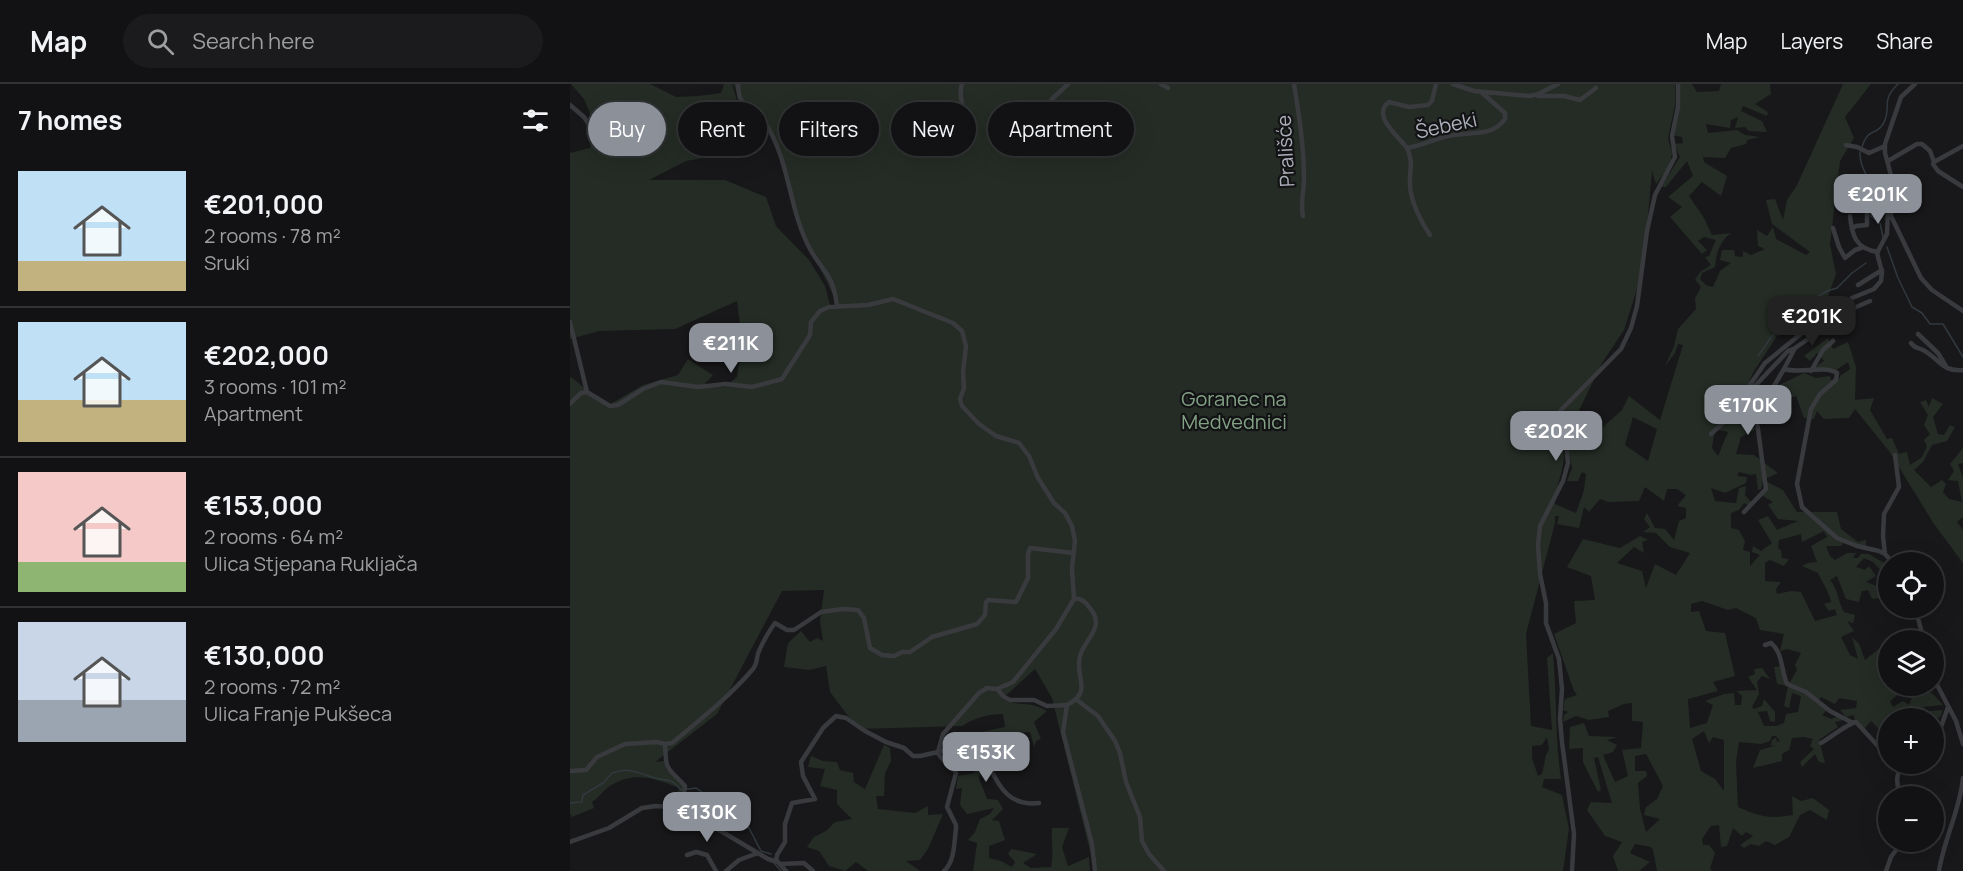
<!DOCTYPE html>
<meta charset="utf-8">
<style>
:root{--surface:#121214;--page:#1b1b1d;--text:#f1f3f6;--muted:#9c9ea0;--line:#313234;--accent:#8c9099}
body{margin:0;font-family:Manrope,sans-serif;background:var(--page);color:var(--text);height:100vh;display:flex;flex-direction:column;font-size:22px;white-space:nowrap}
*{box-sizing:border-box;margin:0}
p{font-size:20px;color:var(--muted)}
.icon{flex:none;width:33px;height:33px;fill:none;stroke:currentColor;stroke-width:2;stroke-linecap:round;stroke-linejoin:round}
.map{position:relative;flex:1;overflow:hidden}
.side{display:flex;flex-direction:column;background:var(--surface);width:570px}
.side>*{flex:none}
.hud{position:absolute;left:18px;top:18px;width:570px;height:54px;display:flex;gap:12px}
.tools{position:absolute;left:1308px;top:468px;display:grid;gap:12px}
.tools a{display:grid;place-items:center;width:66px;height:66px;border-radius:50%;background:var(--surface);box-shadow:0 6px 24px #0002,0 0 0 2px var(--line);font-size:30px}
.price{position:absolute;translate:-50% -51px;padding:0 14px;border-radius:12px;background:var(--accent);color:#fff;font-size:20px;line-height:39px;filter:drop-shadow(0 2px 3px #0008)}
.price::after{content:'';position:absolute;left:50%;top:36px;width:18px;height:14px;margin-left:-9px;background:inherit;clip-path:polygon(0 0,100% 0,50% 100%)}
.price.active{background:#222;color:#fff}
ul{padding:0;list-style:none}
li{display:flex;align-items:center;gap:18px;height:150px;padding:0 18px}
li+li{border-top:2px solid var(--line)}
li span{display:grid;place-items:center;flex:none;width:168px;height:120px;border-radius:0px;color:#555}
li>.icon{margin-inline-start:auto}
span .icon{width:72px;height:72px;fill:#fffc;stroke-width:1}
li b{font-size:26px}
h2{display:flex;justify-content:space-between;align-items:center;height:72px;padding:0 18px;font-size:26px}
.chip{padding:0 21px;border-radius:27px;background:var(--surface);box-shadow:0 6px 24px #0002,0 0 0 2px var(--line);font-size:21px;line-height:54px}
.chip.active{background:var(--accent);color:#fff}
header{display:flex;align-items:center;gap:36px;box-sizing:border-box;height:84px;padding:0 30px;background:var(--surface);border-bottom:2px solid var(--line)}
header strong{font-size:28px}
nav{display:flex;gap:33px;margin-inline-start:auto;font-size:21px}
.search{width:420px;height:54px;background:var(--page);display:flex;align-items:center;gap:15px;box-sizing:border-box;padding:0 21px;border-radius:33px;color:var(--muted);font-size:22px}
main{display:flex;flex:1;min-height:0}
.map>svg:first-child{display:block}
.green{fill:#242c25;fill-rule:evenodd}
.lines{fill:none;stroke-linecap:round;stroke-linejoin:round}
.stream{stroke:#31393f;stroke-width:1.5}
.minor{stroke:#393a3e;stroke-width:4.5}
.labels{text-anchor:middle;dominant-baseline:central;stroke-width:4.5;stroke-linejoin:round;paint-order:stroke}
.street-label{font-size:20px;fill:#abafb9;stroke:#131315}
.park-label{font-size:20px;fill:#83a285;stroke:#131315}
</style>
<header>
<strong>Map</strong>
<div class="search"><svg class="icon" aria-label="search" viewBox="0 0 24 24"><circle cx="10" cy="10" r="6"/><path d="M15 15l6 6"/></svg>Search here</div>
<nav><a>Map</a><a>Layers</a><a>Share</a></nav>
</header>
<main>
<section class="side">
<h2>7 homes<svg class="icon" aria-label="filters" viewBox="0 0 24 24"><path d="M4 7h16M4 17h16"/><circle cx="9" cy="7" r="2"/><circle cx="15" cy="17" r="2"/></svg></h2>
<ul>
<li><span style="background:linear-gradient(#bfe0f5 75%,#c2b280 0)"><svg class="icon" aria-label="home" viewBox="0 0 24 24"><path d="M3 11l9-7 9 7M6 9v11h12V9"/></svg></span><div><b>€201,000</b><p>2 rooms · 78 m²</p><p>Sruki</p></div></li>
<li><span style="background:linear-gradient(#bfe0f5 65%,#c2b280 0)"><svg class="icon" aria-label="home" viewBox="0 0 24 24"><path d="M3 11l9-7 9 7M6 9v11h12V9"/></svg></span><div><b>€202,000</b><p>3 rooms · 101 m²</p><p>Apartment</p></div></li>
<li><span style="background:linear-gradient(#f6c9c9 75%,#8fb573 0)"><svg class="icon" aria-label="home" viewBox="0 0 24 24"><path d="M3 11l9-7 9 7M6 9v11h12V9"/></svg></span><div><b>€153,000</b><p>2 rooms · 64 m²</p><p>Ulica Stjepana Rukljača</p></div></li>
<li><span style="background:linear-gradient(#c9d6e8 65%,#9aa5b1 0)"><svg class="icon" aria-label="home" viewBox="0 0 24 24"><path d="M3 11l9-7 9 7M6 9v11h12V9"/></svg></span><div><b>€130,000</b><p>2 rooms · 72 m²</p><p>Ulica Franje Pukšeca</p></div></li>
</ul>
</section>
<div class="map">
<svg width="1393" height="787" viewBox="0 0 1393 787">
<rect width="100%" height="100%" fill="#18181a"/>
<!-- green -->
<path class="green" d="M1 0H80L106 13 128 12 151 9 154 0H162L168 19 179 39 169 68 116 77 79 96H155L196 113 206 142 239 176 255 202 260 221 269 223 226 135 215 83 199 48 167 8 163 0H1105V21L1098 54 1102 68 1100 81 1086 100 1082 87 1073 186 1054 246 1032 279 1004 337 1007 348 1032 344 1052 326 1059 312 1090 336 1113 261 1108 260 1105 269 1095 282 1104 262 1108 245 1126 225 1125 214 1131 203 1125 196 1130 188 1141 181 1135 173 1139 172 1146 156 1134 153 1128 157 1137 166 1132 170 1100 133 1112 123 1098 113 1123 92 1117 77 1096 103H1091L1110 73 1104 60 1113 59 1112 53 1102 51 1109 0H1122L1127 8 1149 7 1151 0H1200L1201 10 1185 20 1198 28 1197 32 1173 22 1171 27 1192 37 1197 48 1179 47 1175 43 1165 44 1168 33 1161 36 1160 44 1136 40 1138 49 1167 46 1175 51 1190 53 1177 56 1176 60 1161 64 1155 74 1133 73 1134 78 1157 92 1151 112 1132 98 1119 112 1134 134 1142 151 1161 149C1150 157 1146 169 1145 183L1132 189 1130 195 1136 201 1143 203 1150 187 1161 179 1150 176 1152 166H1164L1165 172 1173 173V167L1181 171 1195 165 1188 162 1187 146 1197 152 1203 143 1206 155 1236 171 1240 168 1202 140 1196 116 1205 115 1213 136 1217 116 1227 101 1273 0H1301L1275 33 1284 54 1270 77 1260 160 1266 190 1258 212 1207 252 1184 287 1178 300 1188 307 1174 335 1186 345 1171 353 1166 370 1184 371 1208 389 1193 396 1191 405 1188 406 1186 390 1181 391 1169 388 1167 392 1177 393 1176 399 1155 409 1141 404 1145 417 1166 419 1169 404 1176 402 1175 411 1182 419 1179 422 1174 419 1169 426 1161 429V444L1169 446 1175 457 1173 466 1180 468V482L1190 471 1182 468 1183 462 1191 467 1202 459 1188 436 1198 432 1207 446 1228 437 1208 435 1198 421 1203 418 1190 410 1197 398 1213 406 1227 428H1267L1271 445 1288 458 1296 456V463L1273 459 1271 462H1256L1260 472 1265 476 1277 469H1286L1283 474H1288L1291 470H1299L1316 480 1313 489 1303 478 1294 474 1286 483 1295 486 1299 482 1306 492 1296 498 1312 504 1318 503V513L1302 515 1298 506 1292 507 1289 518 1276 515 1267 492 1260 496C1269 507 1268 518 1274 528L1285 531 1283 539 1277 537 1284 547 1271 553 1280 571 1288 575 1282 553 1289 560 1295 576 1310 564 1318 589V602H1323L1329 610 1320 617 1323 623 1333 617 1339 621 1344 608 1362 609 1373 621 1353 623 1358 627 1373 626 1370 633 1364 635 1318 634V657L1314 643 1309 645 1301 637 1294 645 1285 639 1284 631 1276 633 1270 626 1286 624 1287 617 1269 614 1265 620 1251 613 1247 618 1257 626 1252 631 1261 635 1269 632 1274 636 1265 638 1268 643 1249 656 1255 679 1249 678 1245 670 1232 683 1230 678 1244 665 1240 662 1243 655 1234 653 1222 654 1219 666 1212 670V677L1183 684 1190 666 1208 661 1201 662 1202 656 1206 654 1207 658 1210 657 1206 652H1202L1200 657 1191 660 1169 658 1166 678 1168 723C1192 733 1197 735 1223 731L1222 712 1231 717 1243 714 1259 726 1257 736 1240 726 1230 731 1219 753 1205 761 1196 757 1189 762 1181 760 1174 764 1170 761 1183 752 1176 748 1172 752 1163 744 1157 762 1151 763 1149 741 1141 742 1132 755 1133 761H1139L1145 769 1140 784 1142 787H1087L1083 766 1081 763 1065 760 1060 769 1080 778 1069 787H1048L1043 772 1052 758 1035 752 1017 726 1021 718 1042 719 1028 673 1024 674 1031 706 1028 708 1013 678V664L999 665 1000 643 1014 639 1019 652 1048 653 1037 656 1047 661 1043 668 1033 671 1045 698 1058 692 1052 666 1071 664 1073 638 1062 637V619L1054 620 1038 627 1039 633 1019 636 1006 632 993 638 994 631 998 628 993 626 995 615 1007 611 1004 607 984 550 1006 539 1004 517 1025 516 1021 492 997 483 1013 455 1050 464 1070 452 1078 456 1072 458 1074 469 1064 463 1047 479 1072 487 1076 504 1085 480 1106 491 1120 469 1100 463 1086 449 1073 448 1080 443 1074 435 1077 429 1085 444 1095 445 1104 456 1109 437 1116 434V424L1107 422 1116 411 1107 405H1097L1094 417 1075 403 1069 417 1038 418 1030 415 1019 428 1014 423 1009 444 987 440 989 432H985V439L956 550 961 642 982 646 977 574 983 569C987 612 985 653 991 695H974L972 703 992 711 999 745 993 787H525L482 614 465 585 432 615C447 623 460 616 477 627L464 638 471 655 467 656 464 663 460 648 447 649 457 683 447 679 433 682 424 667 434 664 432 654 412 655 411 648 435 643 433 630C417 630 405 634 392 642L288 645 260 608 256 582 239 586 214 583 218 559 231 547 240 558 247 554 253 557 250 537 254 506 212 507 147 630 85 678 94 677 96 685 113 701V709L108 708 109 704C84 694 64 687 40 702 33 706 29 714 22 718L24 724 2 733 0 729V295L1 293 37 322 73 301 108 291 118 275 143 291 131 304 155 303 167 293 172 257 167 217 105 245 29 247 0 255V69L20 64 25 41 14 15ZM1063 333 1087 345 1078 377 1055 361ZM1145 345 1158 348 1148 372 1142 364ZM996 355 1002 384 997 397H1008L1012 388 1016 390 1014 406 1006 429 985 420C985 403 993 390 994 373 994 366 993 361 996 355ZM1254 447 1257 453 1241 462 1247 478 1238 479 1232 482 1248 489C1253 500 1259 507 1261 518L1254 520 1259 527 1265 525 1267 531 1245 537 1231 508 1221 507 1207 510 1206 505 1211 498 1195 497V479L1200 476 1214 482 1219 475 1212 474 1211 466 1208 464 1209 456 1231 450 1232 458ZM1132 517 1158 526 1166 524 1186 534 1190 546 1214 550 1210 567 1217 565 1231 569 1225 581 1227 586 1220 598 1216 597 1213 582 1204 583 1207 600 1218 602 1214 622 1219 624 1222 609 1231 612 1228 628 1216 630 1214 639 1206 642H1194L1188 628 1197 627 1200 637 1205 638V628L1194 615 1192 622 1184 625 1182 623 1189 610 1187 598 1192 592 1200 595 1192 584 1184 585 1185 590 1178 593 1187 606 1167 607 1172 612 1171 621H1165L1164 609 1154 610 1135 617 1143 621 1137 639 1120 644 1118 615 1148 607 1143 598 1165 592 1155 549 1136 547 1129 527 1121 528V520ZM1134 647 1139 659 1143 653 1154 656V707L1145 695 1131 687 1122 655ZM977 653 979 666 976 671 972 690 968 692 962 674V662L972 661ZM1076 670 1093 702 1087 715 1076 723 1074 731 1090 735 1076 748 1070 725 1068 699 1077 692 1076 687H1065V672Z
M1258 254 1263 265 1278 258 1286 283 1285 316 1304 314 1300 326 1317 355 1322 354 1329 370 1337 368 1340 381 1352 373 1357 362 1354 356 1360 350 1354 341 1358 331 1350 318 1356 316 1359 323 1362 314 1373 320 1363 333 1368 350 1374 351 1380 341 1385 343 1377 357 1362 361 1353 378 1344 386 1361 403 1372 396 1376 400 1373 408 1379 415 1392 418 1388 397 1378 396 1384 387 1380 380 1393 364V379L1388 380 1393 394V433L1387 438 1393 446V479L1364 440 1319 367 1285 325 1279 334 1254 335 1247 327 1244 335 1234 334 1226 312 1198 321 1203 304 1234 289 1246 294 1260 292 1261 296 1270 294V292L1280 285 1278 278 1266 286 1243 284 1254 277 1247 269 1240 277 1234 272Z
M314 661 320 664 321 677 315 689 314 712H306L308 725 345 729 358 722V731L373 730 358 765 350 776 336 777 350 787H298L286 778 275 787 259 782 249 767 237 763 244 753 256 747 265 738 282 735 267 720V706L250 702 255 685 238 683 241 672 253 677 267 678 270 686 283 689 284 698 295 705Z
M401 661 417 684 411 687 409 694 417 715 428 716 433 725 422 736 429 737 435 756 419 762V774L431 777 442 783 445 778 438 770 441 765 467 770 453 779 461 784 481 783C484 769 481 758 482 744H499L492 763 498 782 519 773 520 787H403L407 759 398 756 405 748 410 735 420 730 424 724 397 730 390 721 392 704 386 705 388 692 404 689 410 679 406 673 402 675 400 672 404 669 399 663Z"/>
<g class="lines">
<!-- stream -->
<path class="stream" d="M1292 63C1298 43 1306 52 1313 40 1323 24 1309 18 1328 0
M1290 68C1289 82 1299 93 1303 107 1305 115 1299 123 1301 132L1310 139 1313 153
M1317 163 1328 194 1342 223 1352 229 1360 240H1373L1393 273
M1188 272 1202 252 1212 243 1226 226 1257 207 1267 204 1282 189 1296 179
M0 719 12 718 13 711 33 699 42 689C61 682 69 690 85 694 99 697 101 694 111 706L126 704 144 716 156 731 179 744 191 767 201 770
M204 779 211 787"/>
<!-- minor -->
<path class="minor" d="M168 0C169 24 175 16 187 28 192 33 197 41 200 47 220 84 220 128 240 165 254 190 263 189 267 222
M392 0C388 10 394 26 395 37
M498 0 481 16 478 31 471 43V47L477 56 482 57 496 45 515 25
M591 0 598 4
M724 0C729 31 734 63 734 95 734 108 730 119 733 132
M883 0 904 7 960 12 968 10 988 0
M1345 0 1331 13 1315 60V69L1322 95 1321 132 1351 194 1362 206 1393 227
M968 12H994L1010 16 1026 4
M0 21 14 33 18 39
M1276 61 1287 63 1299 69 1315 62
M837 64C828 52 801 31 819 18L839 23 858 21 862 17 866 0
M1318 77 1347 60H1352L1360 67 1364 78 1393 62
M1364 78 1363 80 1368 87 1393 103
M1321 119 1318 123 1317 150 1307 169 1312 188 1311 197 1304 205 1282 214 1260 232 1253 245 1225 264 1214 285C1230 290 1254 281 1267 289L1266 296 1250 310 1241 325 1227 400 1232 423 1267 454 1287 462 1309 467 1315 470 1322 478
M1280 132C1282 152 1286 165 1308 168
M1263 144 1269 163 1275 174 1285 166 1291 164
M1282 145 1286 142 1297 141V117
M860 151C851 138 841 118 840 102 839 87 844 79 837 64 852 62 864 55 878 52 898 47 922 54 935 35V29L911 8
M1288 201 1312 186
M1264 228 1268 231 1300 217
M0 238 17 308
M1348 250 1368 269 1377 284
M1341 259C1345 265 1347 263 1353 266 1370 275 1371 288 1393 286
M1241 287 1253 266 1263 257
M1179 302H1185L1218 267 1224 265
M17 308 40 322 48 321 73 305 91 298 128 303 156 300 182 303 212 295 240 251 241 238 250 227 259 223 298 221 323 215 383 239 392 247 396 262 393 288 394 304 390 315 392 322 409 340 426 352 449 359 459 372 468 394 484 419 495 429 502 442 505 457 502 484 504 515 486 545 443 598 427 605 417 604 409 609 373 650 368 668 350 672H343L334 664 316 658 295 647 276 634 266 632 253 644 231 678 233 692 245 715 222 719 215 740V758L207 771 206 777
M0 320 11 309 17 308
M1141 350 1155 337 1195 279 1232 249 1260 232
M1174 428 1196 405 1187 338 1194 319 1214 285
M1315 470 1313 452 1314 430 1329 403 1325 371
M504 515C510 514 515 517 519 523 537 543 515 554 510 572 504 593 524 607 497 621L493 648 522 760 525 787
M1345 524 1354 556
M1195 561 1201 559C1213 569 1211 586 1217 600L1236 608 1260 627 1283 639
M1364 595 1386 637 1393 660
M427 605 434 613 440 616H464L477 622 497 621
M507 616 528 632 545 657 550 669 556 698 570 733 572 757 579 770 594 787
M1251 659C1260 654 1277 640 1286 638L1318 673
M95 660 102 659C131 635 159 613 183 585 188 579 186 573 189 567 193 558 199 547 205 539L217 546H224L251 528 273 525 288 526 294 534 300 564 312 571 324 572 332 568H340L362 553 407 540 415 531 416 518 418 516 446 518 458 494V470L460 464 504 469
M1364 663 1378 623
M0 687 16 686 27 673 55 660 87 658 95 660C96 689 97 682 115 702L111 726
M1329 712 1327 695 1330 681
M0 758 39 744 72 724 86 722 100 723 132 732 149 746 198 775 208 778 216 787
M117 771 126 768 137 771 146 787
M210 780 234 779 243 787
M156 787 169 776 188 769
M374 787C385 777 384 759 386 744V741L377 723 386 689C382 680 371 679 368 668L376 666 392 654C426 661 417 725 469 719
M1002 787 1004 750 992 658 990 635 992 605 989 575 976 539V519L970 490 968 461 970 442 993 397 998 379 996 360 989 336 991 326 1051 265 1061 244 1067 222 1077 147 1085 111 1105 73 1102 52 1108 23V0
M1316 787 1321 773 1332 758
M1369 787C1374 755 1390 726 1393 694"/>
</g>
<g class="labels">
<!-- street labels -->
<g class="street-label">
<text transform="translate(876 41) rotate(-12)">Šebeki</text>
<text transform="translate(715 67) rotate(-93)">Prališće</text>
</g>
<!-- park labels -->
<g class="park-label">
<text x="664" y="314">Goranec na<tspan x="664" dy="23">Medvednici</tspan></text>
</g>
</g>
</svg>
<div class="tools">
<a><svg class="icon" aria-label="locate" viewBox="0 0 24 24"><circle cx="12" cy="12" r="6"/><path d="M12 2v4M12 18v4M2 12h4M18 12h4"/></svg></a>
<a><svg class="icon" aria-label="layers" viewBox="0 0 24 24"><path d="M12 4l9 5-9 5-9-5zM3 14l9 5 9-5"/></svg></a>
<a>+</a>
<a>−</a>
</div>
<b class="price" style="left:1308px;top:141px">€201K</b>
<b class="price active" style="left:1242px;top:263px">€201K</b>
<b class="price" style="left:161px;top:290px">€211K</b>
<b class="price" style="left:1178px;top:352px">€170K</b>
<b class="price" style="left:986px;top:378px">€202K</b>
<b class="price" style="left:416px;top:699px">€153K</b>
<b class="price" style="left:137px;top:759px">€130K</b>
<div class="hud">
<a class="chip active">Buy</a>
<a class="chip">Rent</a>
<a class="chip">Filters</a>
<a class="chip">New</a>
<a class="chip">Apartment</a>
</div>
</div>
</main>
